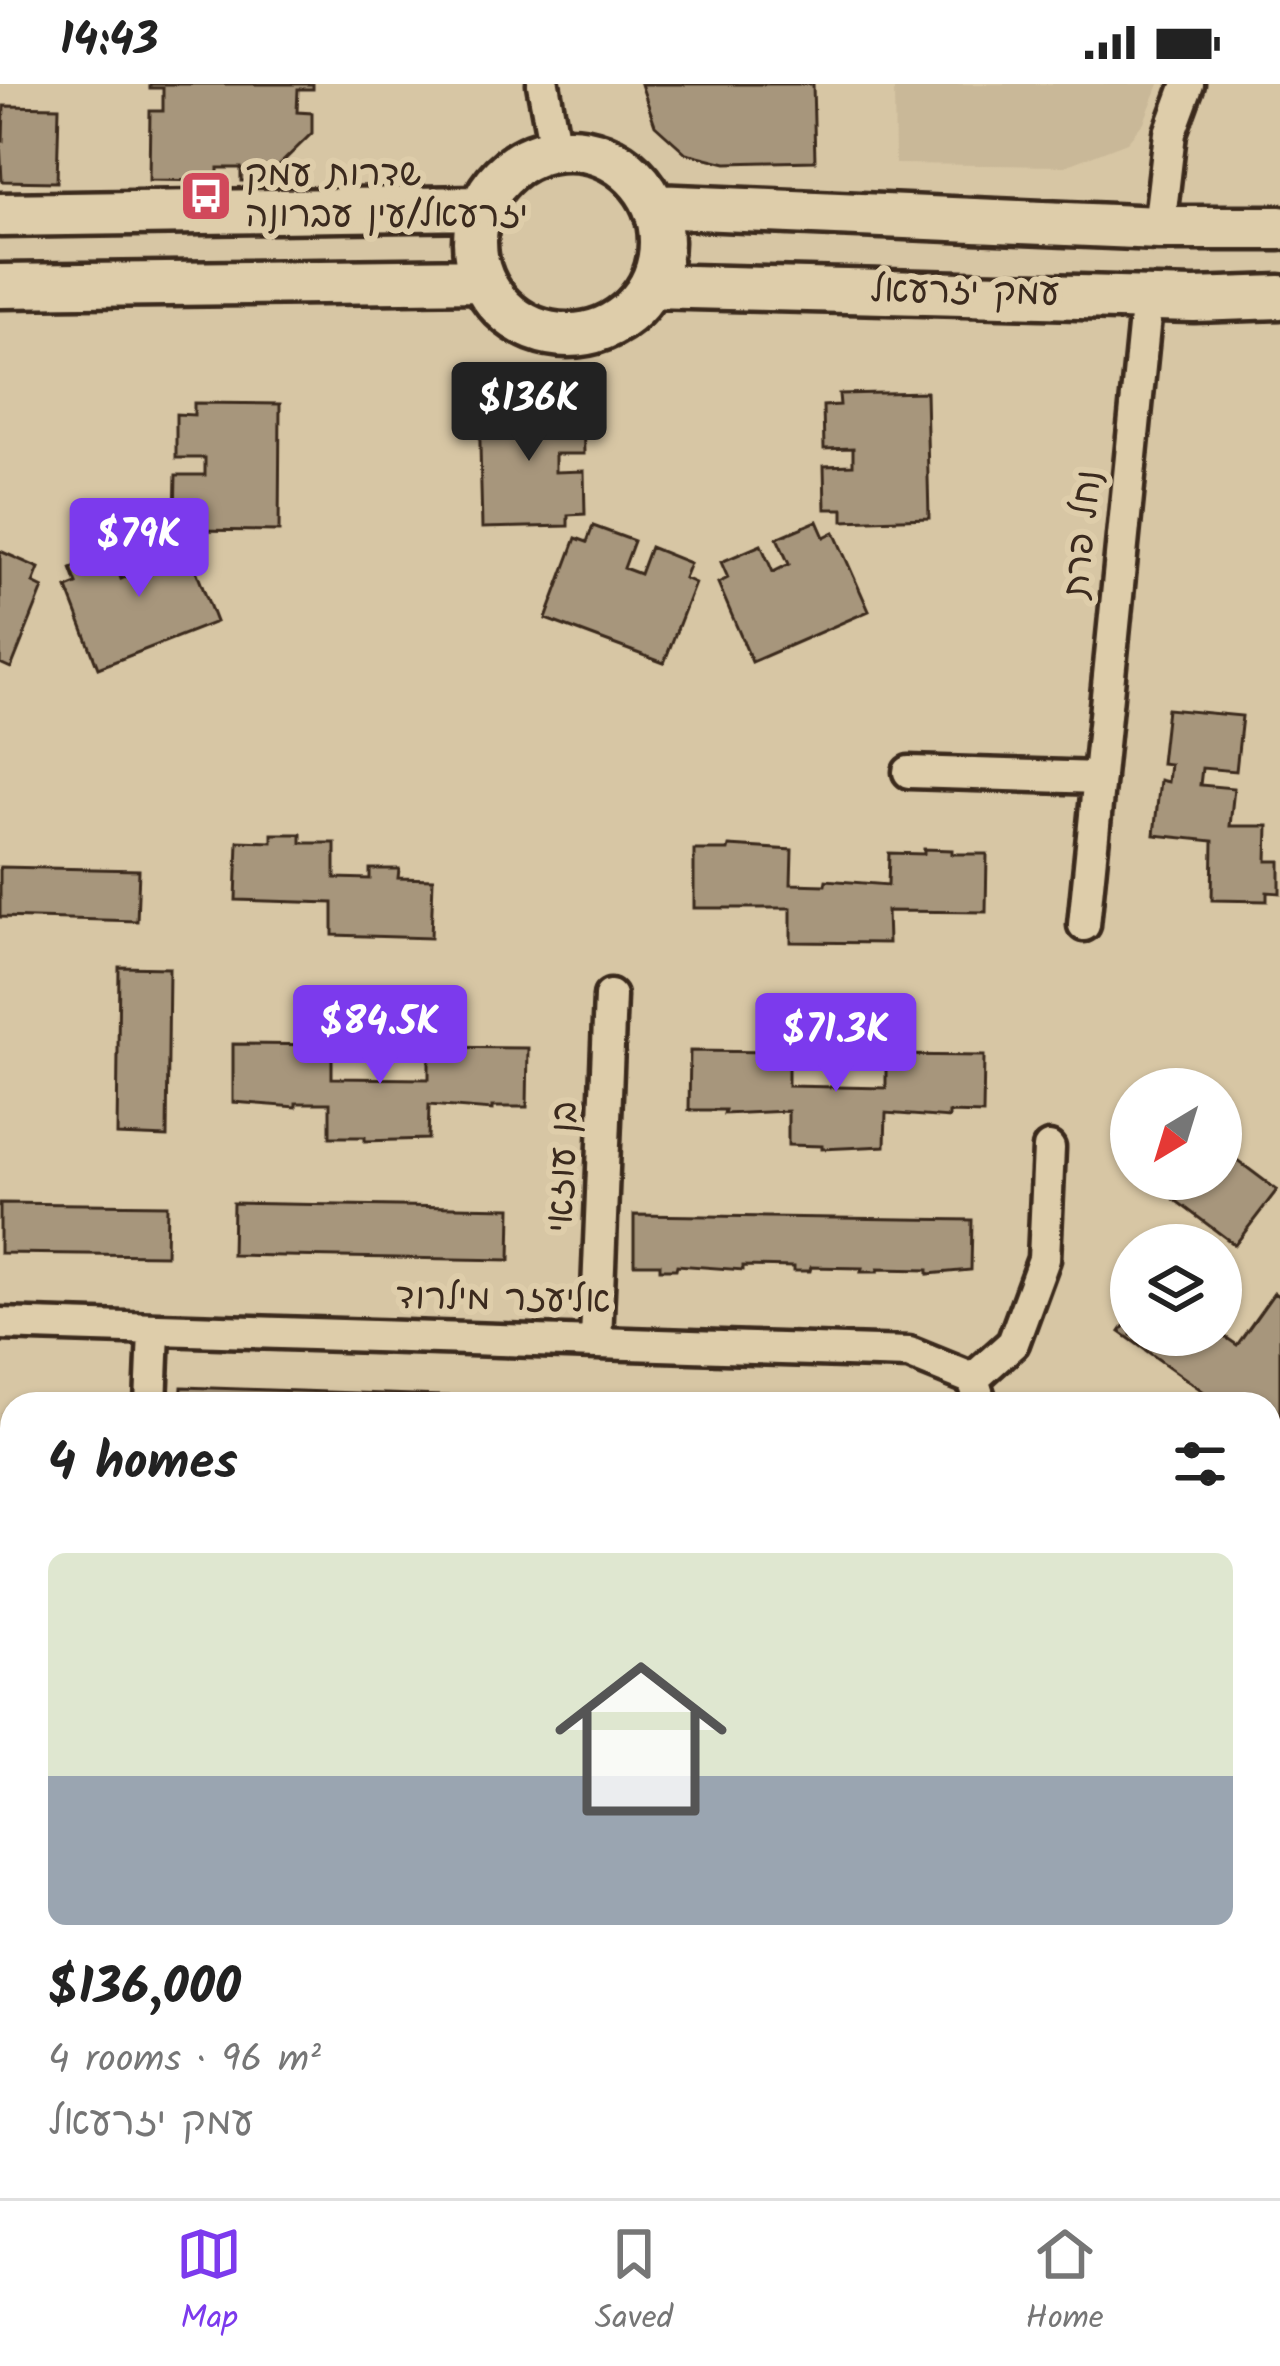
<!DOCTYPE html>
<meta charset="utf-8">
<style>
:root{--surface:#fff;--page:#f6f6f6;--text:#222;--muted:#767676;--line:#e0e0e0;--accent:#7c3aed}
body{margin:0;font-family:Kalam,"Playpen Sans Hebrew",sans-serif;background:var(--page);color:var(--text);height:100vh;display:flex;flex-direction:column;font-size:45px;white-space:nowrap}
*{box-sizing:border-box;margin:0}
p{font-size:39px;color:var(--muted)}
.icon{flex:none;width:66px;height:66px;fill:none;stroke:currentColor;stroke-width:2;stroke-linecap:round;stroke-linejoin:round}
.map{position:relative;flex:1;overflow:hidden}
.panel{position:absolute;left:0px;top:1308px;width:1281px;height:807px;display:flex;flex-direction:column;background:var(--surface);border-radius:36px 36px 0 0;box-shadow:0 3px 9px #0004}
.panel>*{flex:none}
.needle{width:78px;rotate:218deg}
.fabs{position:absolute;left:1110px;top:984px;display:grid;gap:24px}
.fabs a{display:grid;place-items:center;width:132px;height:132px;border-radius:50%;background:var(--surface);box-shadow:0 3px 9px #0004;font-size:60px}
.price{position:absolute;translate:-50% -102px;padding:0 27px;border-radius:12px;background:var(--accent);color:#fff;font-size:39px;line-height:78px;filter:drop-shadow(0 3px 6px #0008)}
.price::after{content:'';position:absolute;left:50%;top:72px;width:36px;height:27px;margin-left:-18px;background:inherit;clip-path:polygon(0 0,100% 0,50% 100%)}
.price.current{background:#222;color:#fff}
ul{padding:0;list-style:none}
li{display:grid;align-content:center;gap:24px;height:636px;padding:0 48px}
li+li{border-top:3px solid var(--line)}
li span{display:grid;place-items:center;height:372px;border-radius:18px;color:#555}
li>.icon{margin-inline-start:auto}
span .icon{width:216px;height:216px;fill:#fffc;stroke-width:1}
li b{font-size:51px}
h2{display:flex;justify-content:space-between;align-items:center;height:144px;padding:0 48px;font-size:51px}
.status{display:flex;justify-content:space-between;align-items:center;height:84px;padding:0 60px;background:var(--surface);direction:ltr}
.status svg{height:33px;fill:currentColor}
.menu{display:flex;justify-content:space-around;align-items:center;height:168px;border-top:3px solid var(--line);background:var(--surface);font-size:33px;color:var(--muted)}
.menu a{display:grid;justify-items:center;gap:6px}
.menu .current{color:var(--accent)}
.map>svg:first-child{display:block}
.built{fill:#c9b898}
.green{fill:#bbaa8c;stroke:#7b6a55;stroke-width:3}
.building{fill:#a7967b;stroke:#3b2a1e;stroke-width:3}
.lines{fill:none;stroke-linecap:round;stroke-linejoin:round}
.street-casing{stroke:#3b2a1e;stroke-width:39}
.secondary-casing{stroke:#3b2a1e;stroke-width:51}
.street{stroke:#decdaa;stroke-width:30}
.secondary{stroke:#decdaa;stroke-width:42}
.labels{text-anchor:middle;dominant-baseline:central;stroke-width:12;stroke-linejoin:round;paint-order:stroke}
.poi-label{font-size:36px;fill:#3b2a1e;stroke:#decdaa;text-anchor:start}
.street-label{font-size:36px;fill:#3b2a1e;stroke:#decdaa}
</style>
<div class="status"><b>14:43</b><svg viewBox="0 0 49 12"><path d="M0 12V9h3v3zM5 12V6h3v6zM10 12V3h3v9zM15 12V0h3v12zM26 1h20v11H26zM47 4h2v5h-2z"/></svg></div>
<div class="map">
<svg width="1280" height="2114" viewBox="0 0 1280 2114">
<rect width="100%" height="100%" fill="#d7c6a4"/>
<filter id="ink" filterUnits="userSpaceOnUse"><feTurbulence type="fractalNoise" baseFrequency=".00833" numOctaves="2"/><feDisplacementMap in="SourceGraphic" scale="24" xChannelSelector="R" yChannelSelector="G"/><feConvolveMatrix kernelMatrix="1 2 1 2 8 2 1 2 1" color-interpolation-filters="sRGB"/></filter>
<g filter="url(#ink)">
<!-- built -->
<path class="built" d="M894 0H1159L1144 38 1127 58 1065 82 895 80Z
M0 1328 12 1329V1739L0 1738Z"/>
<!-- green -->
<path class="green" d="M0 1783 12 1784V2004L0 2003Z"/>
<!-- building -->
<path class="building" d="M150 0H313V5H298L297 28 312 29V49L263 97H241V84H218V97L149 96 150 27H163V4H150Z
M641 0H813L815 77 726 79 686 69 655 41Z
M4 22 59 23 57 98 2 97 0 57H3Z
M926 308 929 434 843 437V425H825L824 382 853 381V364L824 365 823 322 840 321 839 310Z
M565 316V327H583L584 370H555V388L584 387 585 430 568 431V442L482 444 479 318Z
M194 319 280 320 279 447 192 446 193 434H175L176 391H205V374H176V330L194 331Z
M817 437 824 453 834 448 869 527 752 578 718 499 728 494 721 478 761 461 773 488 789 480 777 454Z
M593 442 634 457 624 484 640 490 650 463 690 479 684 494 695 499 664 579 546 535 576 454 587 458Z
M167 446 174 462 185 458 216 538 98 584 67 504 77 500 71 484 111 468 121 495 138 488 127 462Z
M0 467 39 484 33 499 43 504 11 584 0 579Z
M1167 625 1242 632 1236 687 1202 684 1200 701 1234 704 1230 742H1268L1267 777H1280V809L1267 808V817L1212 816 1213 757 1154 751 1160 696 1168 698 1170 680 1161 679Z
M272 750H301V759H335V794L370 795V785H399L398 794 433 795 431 854 333 851V819L236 816 238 757 272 758Z
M729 762 792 766 791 800 825 801 826 796 888 801 889 769 924 770V765L952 766V770H987L986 828 887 827 888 859 791 858V824H694V766H728Z
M0 783 139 786 137 837 0 833Z
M119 883 169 884 167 1053 117 1051Z
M233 960 332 961V994L429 995V963L528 964 527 1023H492V1026L429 1021 428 1055 365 1057V1053H330V1019H296V1023L233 1018Z
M690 967 788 968V1002L886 1004V971L984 972 983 1030 949 1029V1034L886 1029 885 1062 822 1065V1062L788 1061V1027L724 1030 725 1026H689Z
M1221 1064 1277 1106 1235 1161 1147 1095H1221Z
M0 1119 167 1121 166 1171 0 1169Z
M233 1119 511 1124 510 1176 232 1171Z
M634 1131 972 1136 971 1186 928 1190V1186L878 1185 877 1188H861L862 1184 811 1183 810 1187H794V1183L743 1182V1186L677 1181 676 1185H660V1180H634Z
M1274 1209 1280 1213V1362L1269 1354V1320H1221L1120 1248 1131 1232V1251L1221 1250 1237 1261Z
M182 1303 528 1315V1320H181Z
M591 1314 824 1318V1320H591Z
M0 1575H12V1714H0Z
M1280 1759V1882L1269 1881Z
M0 2060 12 2062V2103H25L23 2114H0Z
M103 2103H218L217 2114H102Z
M249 2103H442L441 2112 461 2114H248Z
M653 2103H711L764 2109 763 2114H652Z
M1035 2103H1093L1091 2114H1034Z"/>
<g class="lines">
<!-- street casing -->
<g class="street-casing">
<path id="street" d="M543 0 555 65
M1159 144 1170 49 1188 0
M909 688 1099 694
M1084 841 1147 213
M0 1240 909 1269 973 1295 981 1320
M596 1257 610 912
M973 1295 1013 1259 1044 1175 1049 1064
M151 1320 154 1248
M1269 1618 1280 1619
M986 2114V2103
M1190 2114 1191 2103"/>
</g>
<!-- secondary casing -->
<g class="secondary-casing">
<path id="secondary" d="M475 158a93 93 0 1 1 186 0a93 93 0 1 1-186 0Z
M654 122 1159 144H1280
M0 131 480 124
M0 202 482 196
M651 202 1194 216 1280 213"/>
</g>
<!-- street -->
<use href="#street" class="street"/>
<!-- secondary -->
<use href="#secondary" class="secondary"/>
</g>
</g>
<!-- icons -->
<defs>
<g id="bus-square" transform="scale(2.7)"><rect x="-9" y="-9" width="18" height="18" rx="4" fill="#d1495b" stroke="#decdaa"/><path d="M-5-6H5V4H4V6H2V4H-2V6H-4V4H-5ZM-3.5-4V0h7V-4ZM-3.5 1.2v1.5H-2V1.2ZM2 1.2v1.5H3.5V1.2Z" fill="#fff"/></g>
</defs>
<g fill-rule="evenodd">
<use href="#bus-square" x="206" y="112"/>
</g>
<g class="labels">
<!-- poi labels -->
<g class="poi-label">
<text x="245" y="91">שדרות עמק<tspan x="245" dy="41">יזרעאל/עין עברונה</tspan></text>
</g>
<!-- street labels -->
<g class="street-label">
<text transform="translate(965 209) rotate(1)">עמק יזרעאל</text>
<text transform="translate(1084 450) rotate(-84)">נחל פרת</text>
<text transform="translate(564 1083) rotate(-88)">בן עוזאי</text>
<text transform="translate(503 1216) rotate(1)">אליעזר מילרוד</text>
</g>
</g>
</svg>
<div class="fabs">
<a><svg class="needle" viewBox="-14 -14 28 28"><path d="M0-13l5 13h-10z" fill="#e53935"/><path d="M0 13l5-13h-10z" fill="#767676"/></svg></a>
<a><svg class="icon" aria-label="layers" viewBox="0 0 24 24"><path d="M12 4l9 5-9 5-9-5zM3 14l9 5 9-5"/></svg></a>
</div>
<b class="price current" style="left:529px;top:380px">$136K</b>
<b class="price" style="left:139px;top:516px">$79K</b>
<b class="price" style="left:380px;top:1003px">$84.5K</b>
<b class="price" style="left:836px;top:1011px">$71.3K</b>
<section class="panel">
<h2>4 homes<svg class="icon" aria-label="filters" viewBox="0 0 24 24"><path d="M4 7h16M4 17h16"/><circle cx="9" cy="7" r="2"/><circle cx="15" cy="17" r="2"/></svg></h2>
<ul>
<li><span style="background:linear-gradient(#dfe7d0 60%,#9aa5b1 0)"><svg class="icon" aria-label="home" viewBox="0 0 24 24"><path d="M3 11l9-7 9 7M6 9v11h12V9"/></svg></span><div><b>$136,000</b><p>4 rooms · 96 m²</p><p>עמק יזרעאל</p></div></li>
</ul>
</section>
</div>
<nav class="menu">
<a class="current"><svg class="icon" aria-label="map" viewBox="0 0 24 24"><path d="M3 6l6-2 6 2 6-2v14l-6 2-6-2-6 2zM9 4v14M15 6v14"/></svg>Map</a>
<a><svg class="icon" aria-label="saved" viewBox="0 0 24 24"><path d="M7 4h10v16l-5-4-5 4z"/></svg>Saved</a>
<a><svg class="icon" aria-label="home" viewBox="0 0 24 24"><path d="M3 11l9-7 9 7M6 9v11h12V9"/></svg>Home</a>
</nav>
